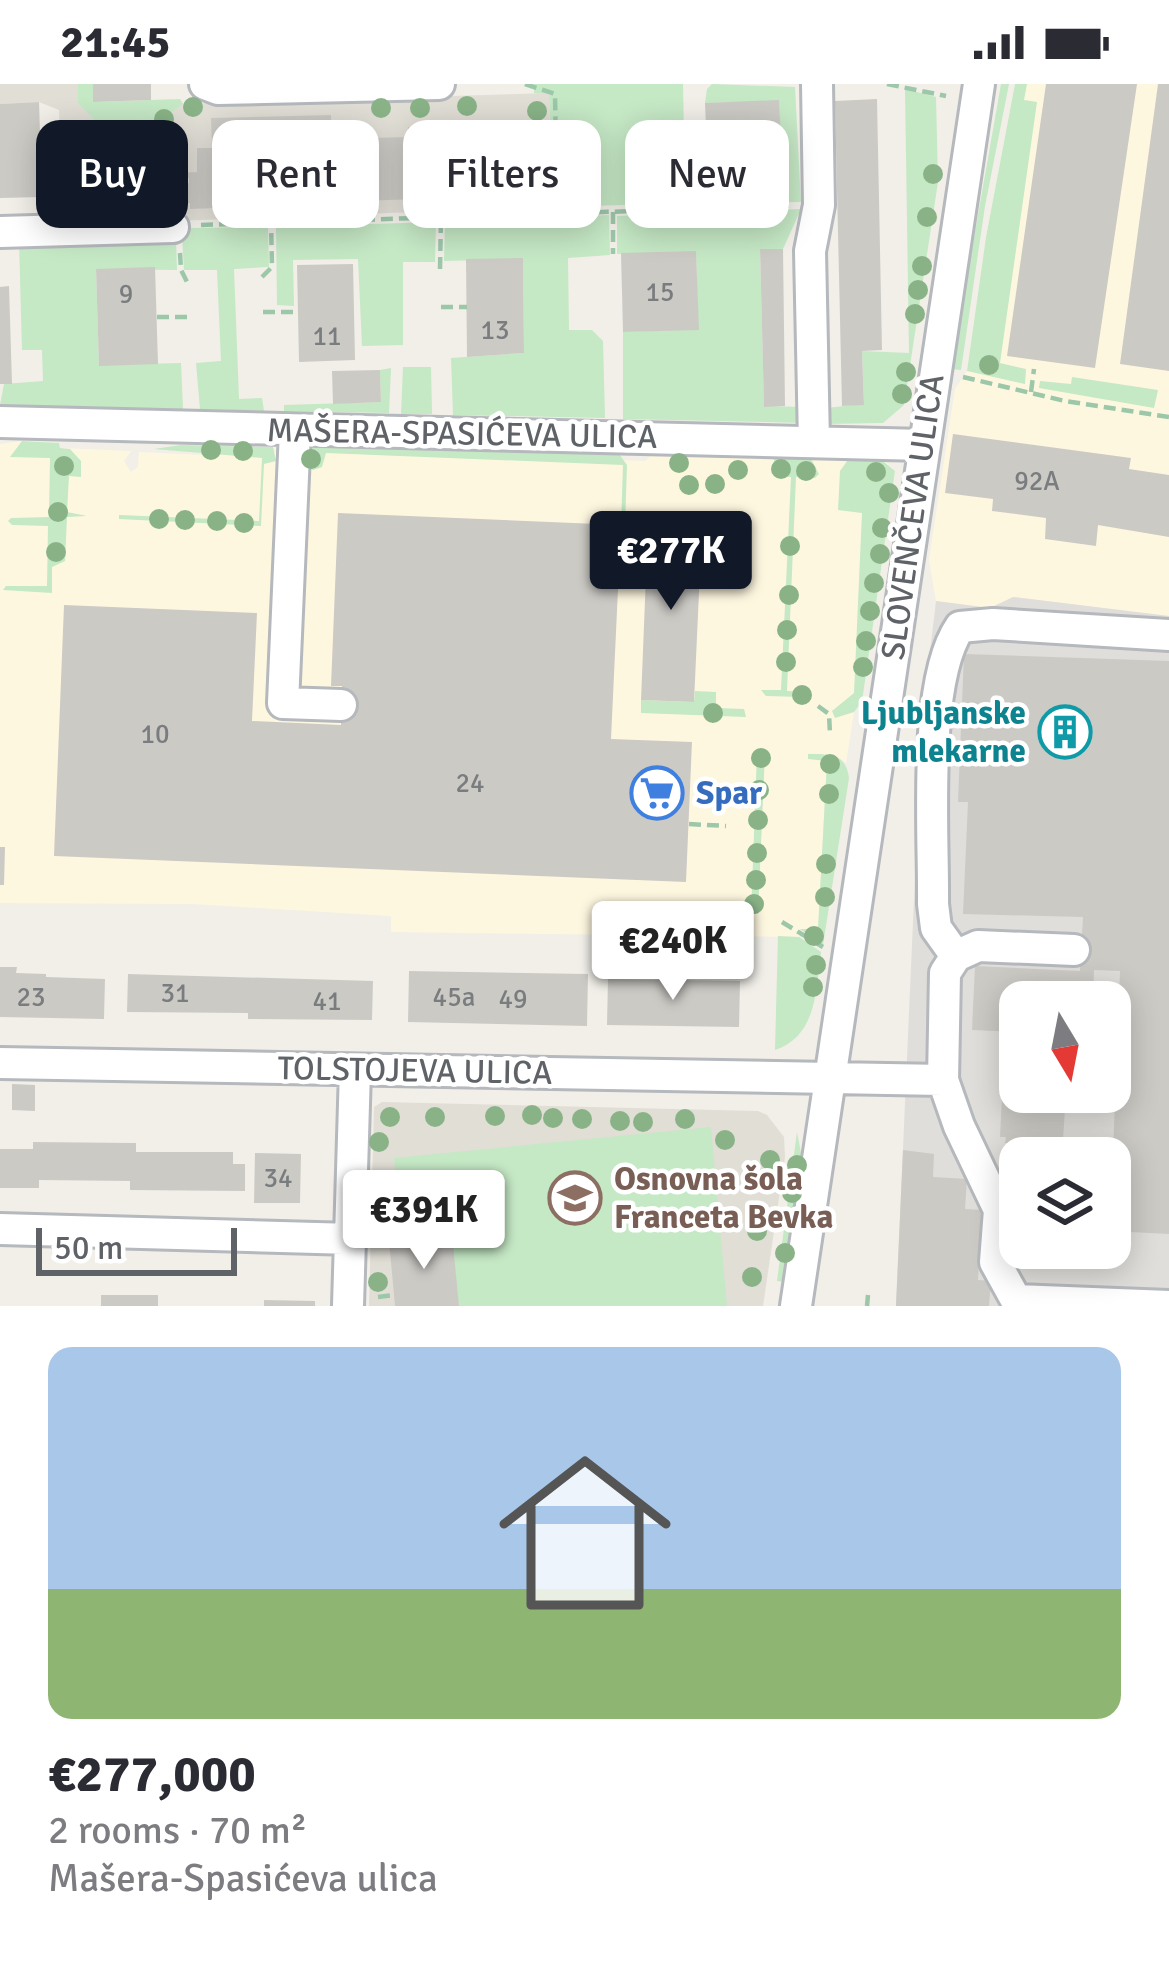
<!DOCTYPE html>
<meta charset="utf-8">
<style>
:root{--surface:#fff;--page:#f2f2f3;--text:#2b2b33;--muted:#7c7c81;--line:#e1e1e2;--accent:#111827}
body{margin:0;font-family:Signika,sans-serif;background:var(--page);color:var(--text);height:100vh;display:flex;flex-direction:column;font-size:45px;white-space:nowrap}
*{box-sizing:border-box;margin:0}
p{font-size:39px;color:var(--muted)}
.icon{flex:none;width:66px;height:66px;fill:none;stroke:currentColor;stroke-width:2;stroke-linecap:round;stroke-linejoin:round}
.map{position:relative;height:1222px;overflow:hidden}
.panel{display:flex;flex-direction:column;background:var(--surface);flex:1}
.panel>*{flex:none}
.hud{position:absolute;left:36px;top:36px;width:1098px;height:108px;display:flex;gap:24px}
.needle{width:78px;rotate:170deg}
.tools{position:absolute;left:999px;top:897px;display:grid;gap:24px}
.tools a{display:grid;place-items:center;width:132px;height:132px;border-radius:24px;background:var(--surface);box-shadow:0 6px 30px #0003;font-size:60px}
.scale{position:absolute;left:36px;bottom:30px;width:201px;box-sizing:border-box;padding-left:12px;border:6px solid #5f6368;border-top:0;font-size:33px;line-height:42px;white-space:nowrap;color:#5f6368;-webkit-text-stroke:9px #fff;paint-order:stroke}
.price{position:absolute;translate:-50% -102px;padding:0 27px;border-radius:12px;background:#fff;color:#222;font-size:39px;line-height:78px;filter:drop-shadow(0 3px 6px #0008)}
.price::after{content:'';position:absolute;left:50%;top:72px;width:36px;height:27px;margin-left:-18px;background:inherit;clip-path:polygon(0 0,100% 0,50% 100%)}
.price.current{background:var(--accent);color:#fff}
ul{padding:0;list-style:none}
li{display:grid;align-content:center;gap:24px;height:636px;padding:0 48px}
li+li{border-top:3px solid var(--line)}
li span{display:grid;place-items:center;height:372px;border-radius:24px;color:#555}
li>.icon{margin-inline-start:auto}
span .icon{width:216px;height:216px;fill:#fffc;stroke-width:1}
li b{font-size:51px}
.tag{padding:0 42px;border-radius:24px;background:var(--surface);box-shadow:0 6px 30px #0003;font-size:42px;line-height:108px}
.tag.current{background:var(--accent);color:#fff}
.status{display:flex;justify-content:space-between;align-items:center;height:84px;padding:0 60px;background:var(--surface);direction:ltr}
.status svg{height:33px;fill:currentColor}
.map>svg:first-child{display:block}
.commercial{fill:#fef7e0}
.industrial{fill:#e0deda;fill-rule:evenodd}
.education{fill:#e1ded6}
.green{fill:#c5e8c5}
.building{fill:#cccac5}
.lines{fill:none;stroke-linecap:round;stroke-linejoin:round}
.minor-casing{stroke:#b5b8bc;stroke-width:36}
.path{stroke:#9cc7a9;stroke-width:4.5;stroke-dasharray:12 6;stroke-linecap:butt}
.minor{stroke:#fff;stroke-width:30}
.tree{fill:#89b387}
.labels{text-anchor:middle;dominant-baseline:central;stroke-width:9;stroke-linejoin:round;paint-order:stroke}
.number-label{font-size:27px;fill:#7a7d7f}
.street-label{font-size:33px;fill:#5f6368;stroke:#fff}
.culture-label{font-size:33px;font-weight:bold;fill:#0d838f;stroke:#fff;text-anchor:end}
.shop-label{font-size:33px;font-weight:bold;fill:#366cbe;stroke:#fff;text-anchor:start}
.education-label{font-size:33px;font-weight:bold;fill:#785e54;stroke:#fff;text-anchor:start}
</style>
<div class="status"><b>21:45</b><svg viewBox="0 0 49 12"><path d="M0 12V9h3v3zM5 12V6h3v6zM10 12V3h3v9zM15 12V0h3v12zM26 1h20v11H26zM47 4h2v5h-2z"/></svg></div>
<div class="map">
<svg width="1169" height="1222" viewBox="0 0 1169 1222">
<rect width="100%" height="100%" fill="#f1efe8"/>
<!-- commercial -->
<path class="commercial" d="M1015 0H1169V532L1014 513 990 524 936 517 929 476 955 305 967 287 986 153Z
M22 357 59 359 60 364 131 367 124 377 131 388 138 383 139 368 204 371 205 368H276L273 363 645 377 658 366 865 370 886 378 895 387 862 618 854 628 846 679 840 674 827 676 818 846 800 845 799 853 391 848V832L192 820 0 819V360Z"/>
<!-- industrial -->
<path class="industrial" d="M1013 513 1169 532V1222H896L922 635 936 517 990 524ZM1020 918H1110V1008H1020ZM1020 1074H1110V1164H1020Z"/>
<!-- education -->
<path class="education" d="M0 0H78V19L160 36 183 20 549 9 552 123 63 141 59 26 39 18 0 20Z
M382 1018 758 1027 767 1031 784 1053 785 1073 763 1222H369L374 1023Z"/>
<!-- green -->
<path class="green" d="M78 0H93L94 18 180 15 183 20 161 36 97 39 78 19Z
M534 0H683L684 51 669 72 671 96 694 95 696 119 552 123 549 10 534 9Z
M712 0 795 3 801 118 708 119V94L782 90 779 17 705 19 707 5Z
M1001 0H1009L985 122 961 286 951 285Z
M1015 0H1027L1024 16 1037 18 1000 279 1026 285 1025 300 967 287 986 153Z
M905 5 936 13 938 98 904 321 883 339 824 340 826 324 864 320 862 267 909 269Z
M801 125 783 165 760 166 764 322 805 323 804 339 623 335V248L698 245 696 168 617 170V132Z
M609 131 610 171 568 174 569 246H592L603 257 605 334 453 331 451 274 524 269 523 175 444 177 445 137Z
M436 138 435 178H403V261L362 262 358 175 293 176 294 222 277 221 276 143Z
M268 143 269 183 234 185 239 315 262 314 264 327 200 325 196 279 221 277 217 186H184L182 151 189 144Z
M176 155 177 186 96 185 99 281 181 279 183 325 0 321 4 300 43 297 42 266H22L19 156Z
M403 283H431L432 330H401Z
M391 284 389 329 284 327V321L381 318 380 286Z
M1072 293 1158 306 1154 324 1039 304 1040 297 1071 300Z
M22 357 59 359 60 364 70 365 81 377V393L69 392 67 428 87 432 67 433 65 477 52 483V509L3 506 6 502H47L48 442 12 441 8 437 11 434 49 433 50 374 10 373Z
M311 360 617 367 627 381 625 441H621L623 381 326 369 322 383 313 386 306 383V364Z
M181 361 273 363 276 377 264 380 261 442 119 435V431L259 437 262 374 154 365Z
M785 368 809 371 819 390 815 394 796 393 787 607 807 608 802 613 766 612 761 606H781L791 393 775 392 774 375Z
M850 373H878L895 387 862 618 854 628 835 634 832 627 854 609 862 429 838 426 840 387Z
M695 607 716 608V624L744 625 746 633 641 629V616L694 618Z
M757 669H765L758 830H751Z
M808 670C829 670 846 669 849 694L823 861 800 845H818L827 677 808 675Z
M778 852 799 853 821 868C816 906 817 952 775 966Z
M711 1043 727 1222H459L451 1150 401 1155 394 1074Z
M797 1048 801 1069 784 1198 777 1197Z"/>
<!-- building -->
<path class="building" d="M93 0H151V16L93 18Z
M1046 0H1137L1095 284 1007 272Z
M1158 0H1169V287L1120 280Z
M877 15 882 266 862 267 864 321 842 322 835 17Z
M779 16 783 91 708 94 705 19Z
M39 18 42 113 0 114V20Z
M331 31 332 55 409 53 408 43 510 40 512 100 420 103V115L294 119 293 93 246 94 247 123 190 125V119H182L181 99H189V94L110 99 109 55 176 52 177 89 197 88V64H212L211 34Z
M760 165H783L785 322 764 323Z
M696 167 699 246 623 248 621 169Z
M523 174 524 269 467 273 466 175Z
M353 180 355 276 299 278 297 181Z
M155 183 158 280 99 282 96 185Z
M9 202 12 300H0V203Z
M380 286 381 318 333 320 332 287Z
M953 350 1131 374 1129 385 1169 391V453L1098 441 1096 462 1045 455 1046 434 992 427 993 415 945 409Z
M338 429 621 441 611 655 692 658 686 798 54 772 64 521 257 529 252 637 341 641 342 602H331Z
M648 441 702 443 694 618 641 616Z
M964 570 1169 577V1150L1110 1147 1120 887 1094 886 1093 918H1020V948L972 946 975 882 1080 887 1083 833 963 830 968 718H958Z
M0 763H5L4 801H0Z
M0 883H17L16 889 46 890V893L105 895 104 935 0 933Z
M409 887 588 890 587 942 408 938Z
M128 890 373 897 372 936 248 935V929L127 928Z
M608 895 740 897 739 943 607 941Z
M1004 971 1020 972V1008H1066L1063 1056H1051V1062L1005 1059 1006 1053H1000Z
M12 1000 35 1001V1027L12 1026Z
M33 1058 136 1059V1068H233V1080H245V1107L130 1106V1097L39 1096V1104H0V1065H33Z
M903 1066 934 1070 933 1093 967 1095 965 1125 982 1126 978 1196 991 1197 989 1222H896Z
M255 1069 301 1070 300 1119H254Z
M452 1150 459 1222H395L389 1156Z
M101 1211H158V1222H101Z
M264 1216 315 1217V1222H264Z"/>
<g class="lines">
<!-- minor casing -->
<g class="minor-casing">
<path id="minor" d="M205 0 218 5 439 0
M0 148 173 143
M0 338 924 361
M295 347 283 619 341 621
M814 358 810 167 819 121 817 0
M1074 866 978 862 956 872 945 889 943 996 959 1042 999 1126 995 1178 1016 1216 1169 1222
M956 872 936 844 933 820C934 750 922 598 960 543L993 540 1169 551
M0 979 943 996
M0 1145 352 1155
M348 1222 355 986
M796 1222 979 0"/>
</g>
<!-- path -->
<path class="path" d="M525 0 555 10 557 128
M887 0 946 12
M695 84 701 95 702 124
M613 128V170
M201 141 790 122
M180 169 181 186 187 198
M440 185 441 133
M262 193 272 183 271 138
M441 223H467
M263 228H298
M157 233H188
M963 293 1065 317 1169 333
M1031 308 1034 285
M818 622 829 630 830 650
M689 740 726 742
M782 838 823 863
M378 1213 394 1211
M867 1222 868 1211"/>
<!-- minor -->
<use href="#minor" class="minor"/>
</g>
<!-- trees -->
<g class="tree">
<circle cx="467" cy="22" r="10"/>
<circle cx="193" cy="23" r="10"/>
<circle cx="381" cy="24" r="10"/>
<circle cx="420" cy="24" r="10"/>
<circle cx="537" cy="27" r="10"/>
<circle cx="164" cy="35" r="10"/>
<circle cx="79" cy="59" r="10"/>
<circle cx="933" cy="90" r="10"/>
<circle cx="542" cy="107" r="10"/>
<circle cx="520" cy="110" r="10"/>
<circle cx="445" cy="112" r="10"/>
<circle cx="98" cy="121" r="10"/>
<circle cx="269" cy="121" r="10"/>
<circle cx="927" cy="133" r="10"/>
<circle cx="922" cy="182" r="10"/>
<circle cx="918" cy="206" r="10"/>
<circle cx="915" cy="230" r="10"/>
<circle cx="989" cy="281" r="10"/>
<circle cx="906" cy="288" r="10"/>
<circle cx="902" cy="310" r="10"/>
<circle cx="211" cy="366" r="10"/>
<circle cx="243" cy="367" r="10"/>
<circle cx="311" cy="375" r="10"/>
<circle cx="679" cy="379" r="10"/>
<circle cx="64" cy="382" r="10"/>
<circle cx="781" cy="385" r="10"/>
<circle cx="738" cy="386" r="10"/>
<circle cx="806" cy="387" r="10"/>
<circle cx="876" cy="388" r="10"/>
<circle cx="715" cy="400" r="10"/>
<circle cx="689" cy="401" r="10"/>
<circle cx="889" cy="409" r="10"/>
<circle cx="58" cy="428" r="10"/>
<circle cx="159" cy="435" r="10"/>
<circle cx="185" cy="436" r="10"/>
<circle cx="217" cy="437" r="10"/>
<circle cx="244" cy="439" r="10"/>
<circle cx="882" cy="444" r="10"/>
<circle cx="790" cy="462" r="10"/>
<circle cx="56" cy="468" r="10"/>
<circle cx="880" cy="470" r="10"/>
<circle cx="874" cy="499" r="10"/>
<circle cx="789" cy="511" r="10"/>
<circle cx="870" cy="527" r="10"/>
<circle cx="787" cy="546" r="10"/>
<circle cx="866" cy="557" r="10"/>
<circle cx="786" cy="578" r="10"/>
<circle cx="863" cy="583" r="10"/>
<circle cx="802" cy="611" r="10"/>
<circle cx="713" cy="629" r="10"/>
<circle cx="761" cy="674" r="10"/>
<circle cx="830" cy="680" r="10"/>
<circle cx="759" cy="706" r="10"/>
<circle cx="829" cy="710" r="10"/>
<circle cx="758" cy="736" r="10"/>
<circle cx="757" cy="769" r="10"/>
<circle cx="826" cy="780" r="10"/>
<circle cx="756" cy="796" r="10"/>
<circle cx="825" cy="813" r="10"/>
<circle cx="754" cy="820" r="10"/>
<circle cx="814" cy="852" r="10"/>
<circle cx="816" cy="881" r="10"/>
<circle cx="813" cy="903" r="10"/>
<circle cx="532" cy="1031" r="10"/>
<circle cx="495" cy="1032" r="10"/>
<circle cx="390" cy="1033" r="10"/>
<circle cx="435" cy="1033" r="10"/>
<circle cx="553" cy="1034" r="10"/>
<circle cx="582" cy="1035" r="10"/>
<circle cx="685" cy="1035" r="10"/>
<circle cx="620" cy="1037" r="10"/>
<circle cx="643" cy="1038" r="10"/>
<circle cx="725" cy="1056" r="10"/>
<circle cx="379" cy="1058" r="10"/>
<circle cx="770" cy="1076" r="10"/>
<circle cx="797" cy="1081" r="10"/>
<circle cx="381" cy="1107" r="10"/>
<circle cx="792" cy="1109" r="10"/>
<circle cx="788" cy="1136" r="10"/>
<circle cx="381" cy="1139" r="10"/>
<circle cx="757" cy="1147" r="10"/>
<circle cx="785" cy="1169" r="10"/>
<circle cx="752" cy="1193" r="10"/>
<circle cx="378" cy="1198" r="10"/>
</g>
<!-- icons -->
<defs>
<g id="building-ring" transform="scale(2.7)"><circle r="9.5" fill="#fff" stroke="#0f9aa8" stroke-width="1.5"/><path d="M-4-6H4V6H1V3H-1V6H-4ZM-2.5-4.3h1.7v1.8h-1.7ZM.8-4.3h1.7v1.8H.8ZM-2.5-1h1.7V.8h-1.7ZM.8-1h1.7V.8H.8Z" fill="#0f9aa8"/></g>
<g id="supermarket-ring" transform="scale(2.7)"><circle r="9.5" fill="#fff" stroke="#3f7fe0" stroke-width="1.5"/><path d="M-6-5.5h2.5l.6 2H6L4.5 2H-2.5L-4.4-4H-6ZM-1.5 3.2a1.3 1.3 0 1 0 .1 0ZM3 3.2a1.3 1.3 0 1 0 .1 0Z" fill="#3f7fe0"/></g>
<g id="school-ring" transform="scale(2.7)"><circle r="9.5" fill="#fff" stroke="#8d6e63" stroke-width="1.5"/><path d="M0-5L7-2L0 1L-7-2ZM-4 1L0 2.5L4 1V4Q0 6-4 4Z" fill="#8d6e63"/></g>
</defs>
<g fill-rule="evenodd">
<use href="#building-ring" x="1065" y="648"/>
<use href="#supermarket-ring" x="657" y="709"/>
<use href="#school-ring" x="575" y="1114"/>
</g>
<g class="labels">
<!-- number labels -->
<g class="number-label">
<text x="660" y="208">15</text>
<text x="126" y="210">9</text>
<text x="495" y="246">13</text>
<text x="327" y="252">11</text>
<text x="1037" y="397">92A</text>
<text x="155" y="650">10</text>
<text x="470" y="699">24</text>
<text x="175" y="909">31</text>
<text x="31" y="913">23</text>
<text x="454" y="913">45a</text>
<text x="513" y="915">49</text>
<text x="327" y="917">41</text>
<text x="278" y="1094">34</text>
</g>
<!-- street labels -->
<g class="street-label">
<text transform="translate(462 350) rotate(1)">MAŠERA-SPASIĆEVA ULICA</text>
<text transform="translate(913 433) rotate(-82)">SLOVENČEVA ULICA</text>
<text transform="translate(415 987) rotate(1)">TOLSTOJEVA ULICA</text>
</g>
<!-- culture labels -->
<g class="culture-label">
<text x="1026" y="629">Ljubljanske<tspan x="1026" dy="38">mlekarne</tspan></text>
</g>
<!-- shop labels -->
<g class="shop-label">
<text x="696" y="709">Spar</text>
</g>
<!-- education labels -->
<g class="education-label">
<text x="614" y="1095">Osnovna šola<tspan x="614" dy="38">Franceta Bevka</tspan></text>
</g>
</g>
</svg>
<div class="tools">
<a><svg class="needle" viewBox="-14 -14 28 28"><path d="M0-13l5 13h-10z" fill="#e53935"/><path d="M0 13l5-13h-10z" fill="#7c7c81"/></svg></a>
<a><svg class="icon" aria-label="layers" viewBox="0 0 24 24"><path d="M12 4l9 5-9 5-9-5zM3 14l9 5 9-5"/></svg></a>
</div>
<div class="scale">50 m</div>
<b class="price current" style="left:671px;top:529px">€277K</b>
<b class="price" style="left:673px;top:919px">€240K</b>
<b class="price" style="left:424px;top:1188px">€391K</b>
<div class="hud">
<a class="tag current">Buy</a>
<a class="tag">Rent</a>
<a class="tag">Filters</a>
<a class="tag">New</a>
</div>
</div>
<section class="panel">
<ul>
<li><span style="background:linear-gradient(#a9c7e8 65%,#8fb573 0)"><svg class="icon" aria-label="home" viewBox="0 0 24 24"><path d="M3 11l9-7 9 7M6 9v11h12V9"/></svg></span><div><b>€277,000</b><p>2 rooms · 70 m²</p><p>Mašera-Spasićeva ulica</p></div></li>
</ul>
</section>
